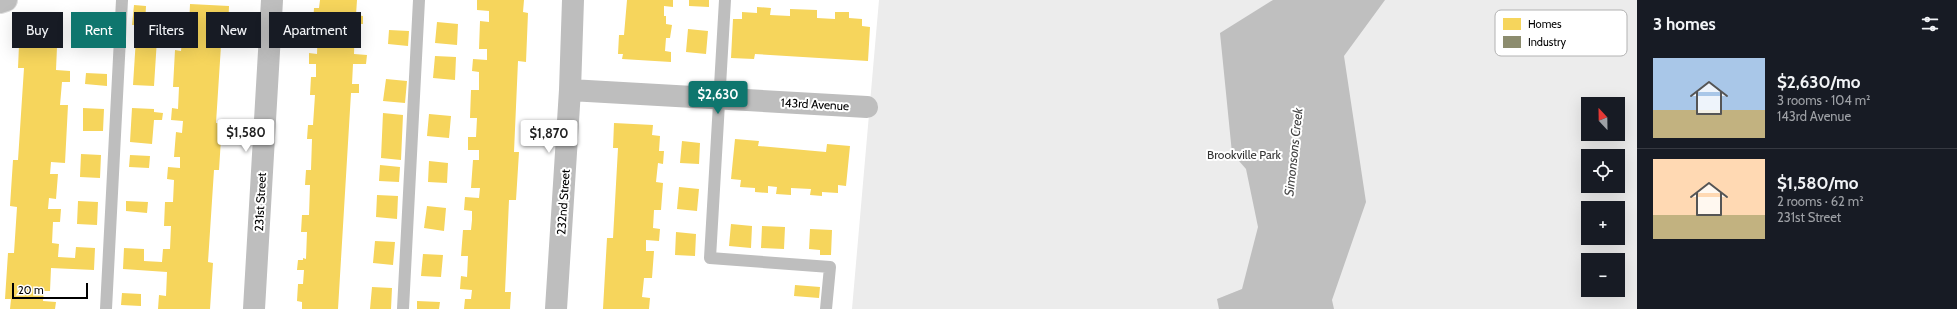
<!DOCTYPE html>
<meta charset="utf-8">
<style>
:root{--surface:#171b24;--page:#242831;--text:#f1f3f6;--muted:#9ea1a6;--line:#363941;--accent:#0f766e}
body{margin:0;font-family:Cabin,sans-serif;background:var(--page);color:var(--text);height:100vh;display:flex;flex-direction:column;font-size:15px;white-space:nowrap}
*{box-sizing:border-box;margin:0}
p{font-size:13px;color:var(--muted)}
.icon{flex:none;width:22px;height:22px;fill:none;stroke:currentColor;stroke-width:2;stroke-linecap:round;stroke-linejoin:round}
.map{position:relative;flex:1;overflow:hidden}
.drawer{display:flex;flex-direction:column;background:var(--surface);width:320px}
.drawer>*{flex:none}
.banner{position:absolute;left:12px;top:12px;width:380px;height:36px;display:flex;gap:8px}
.needle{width:26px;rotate:338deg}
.buttons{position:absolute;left:1581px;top:97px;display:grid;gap:8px}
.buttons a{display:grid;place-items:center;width:44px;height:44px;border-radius:0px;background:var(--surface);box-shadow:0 4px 16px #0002;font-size:20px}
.scale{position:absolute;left:12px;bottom:10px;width:76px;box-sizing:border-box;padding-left:4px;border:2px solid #000;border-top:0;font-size:11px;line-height:14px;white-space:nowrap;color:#000;-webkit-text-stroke:3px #fff;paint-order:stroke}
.price{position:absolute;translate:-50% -34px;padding:0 9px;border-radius:4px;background:#fff;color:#222;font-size:13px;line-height:26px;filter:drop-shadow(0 1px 2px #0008)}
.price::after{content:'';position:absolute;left:50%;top:24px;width:12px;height:9px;margin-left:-6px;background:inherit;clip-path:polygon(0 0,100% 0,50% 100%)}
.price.on{background:var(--accent);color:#fff}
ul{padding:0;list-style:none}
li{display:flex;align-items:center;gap:12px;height:100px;padding:0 16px}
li+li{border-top:1px solid var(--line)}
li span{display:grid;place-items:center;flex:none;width:112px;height:80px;border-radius:0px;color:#555}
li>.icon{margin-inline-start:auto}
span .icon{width:48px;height:48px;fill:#fffc;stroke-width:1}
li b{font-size:17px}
h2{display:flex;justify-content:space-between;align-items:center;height:48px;padding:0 16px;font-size:17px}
.chip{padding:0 14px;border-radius:0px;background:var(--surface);box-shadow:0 4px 16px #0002;font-size:14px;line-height:36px}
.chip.on{background:var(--accent);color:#fff}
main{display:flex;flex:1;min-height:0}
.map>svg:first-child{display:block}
.green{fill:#ececec;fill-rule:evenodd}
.water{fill:#bfbfbf}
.homes{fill:#f6d55c}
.industry{fill:#8c8c6e}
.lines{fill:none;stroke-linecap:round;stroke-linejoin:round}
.trunk-casing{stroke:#dbdbdb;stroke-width:24}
.service{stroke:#bebebe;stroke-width:12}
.minor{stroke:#bebebe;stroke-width:22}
.trunk{stroke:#bebebe;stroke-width:22}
.labels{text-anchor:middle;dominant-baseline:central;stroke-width:4;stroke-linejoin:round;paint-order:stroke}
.street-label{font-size:12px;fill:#000;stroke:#fff}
.park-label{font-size:12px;fill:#333;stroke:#fff}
.water-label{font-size:13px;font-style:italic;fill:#444;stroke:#fff}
.key{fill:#fff;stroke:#b2b2b2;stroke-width:1}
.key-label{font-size:11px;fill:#000}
</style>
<main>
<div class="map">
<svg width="1637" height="309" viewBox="0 0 1637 309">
<rect width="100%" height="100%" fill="#fff"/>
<!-- green -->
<path class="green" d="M879 0H1637V309H852ZM1588 104H1618V134H1588ZM1588 156H1618V186H1588ZM1588 208H1618V238H1588ZM1588 260H1618V290H1588Z"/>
<!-- water -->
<path class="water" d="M1273 0H1385L1344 56 1366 202 1332 300 1334 309H1219L1217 299 1242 289 1258 227 1246 169 1232 153 1220 33Z"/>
<!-- homes -->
<path class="homes" d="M320 0H357L356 15 363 16V24H355L354 54 367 55 366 64H353L352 84H359V93H351L338 309H302V302L297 301 298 284H303L304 270H297L298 260H303V258L306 259 307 232H301L302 215H309L310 185H305L306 170H311L312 139H307L308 125H313L315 95H310L311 77H316V64H309V53L317 54 318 25H313L314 8H319Z
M477 0H524L523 12 528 13 526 62 518 61 514 152H519L516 200H509L505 292H511L510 309H464L465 299H471L472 290 460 289 461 276 467 277 468 256H461L463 230H471L472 220V211L464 210 465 197 479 198 480 188H471L473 160H479V150H468V137H476L477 118H470L471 90H479V72L472 71 473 59 487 60V49H479L480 21 489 22V11L477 10Z
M627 0H673V7L664 6V16H666V24L672 25 670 38H666L665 51 671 52V62L622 59 623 54H618L619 35H624Z
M689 0H709V7L689 6Z
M190 4 229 6 228 30H222L216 123H222L219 170H214L208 262 213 263 210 309H158L159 295 166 296 167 272 123 269 124 248 144 249V261L162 262 163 249H170L171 226H164L165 202H173L174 180 167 179 168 167 180 168V157H174L176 132 182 133 183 121 171 120 172 108 178 109 179 87H173L175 50 181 51 182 41 175 40 176 27 189 28Z
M134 5 146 6 145 25H132Z
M757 7 771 8 770 15 790 16V9L817 10V18L835 19V12H849V18L862 19V26L870 27 868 61 755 54 754 59 731 58 733 19H742V12L757 13Z
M437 22 458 24 457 45 435 43Z
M688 29 708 31 706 54 686 52Z
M389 30 409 31 408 46 388 44Z
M136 38 157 39 154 86 133 85Z
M19 45 57 47 56 70 70 71V82H62L60 105H68L65 163 51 162 50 174H58L56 199 49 198 48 209H61L60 222H53L52 243 59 244 58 257 75 258 76 247 95 248 94 270 51 268 50 291H44L43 301 56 302 55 309H10L11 299H5L8 253H14L17 207 10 206 13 160H18L24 68H18Z
M435 56 456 57 455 80 433 78Z
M86 73 107 74V86L85 84Z
M386 79 407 81 405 103 383 101Z
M83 108 104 109 103 131H83Z
M132 108 154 109V112L163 113 162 120H154L152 144 130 142Z
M383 113 403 115 401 160 381 158Z
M429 114 451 116 449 138 427 136Z
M614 123 653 125 652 135 660 136 659 151H664L663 164 658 163 656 182 663 183 661 210H654L653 228 660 229 659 241 646 240V251H654L652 278H644L643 288 642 297 650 298 649 309H603L607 238H613L618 148H613Z
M735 139 759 141 758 146 826 152 827 144 850 146 846 186 838 185V193L822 192V196L810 195 811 189 791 188V195L776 194 777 187 768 186V193L755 192V188L740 187 741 180 731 179Z
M682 141 700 143 699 164 680 163Z
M81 154 101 155 100 178 80 177Z
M130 155 150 156 149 168 129 167Z
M429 161 448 163 447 183 428 182Z
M380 165 400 167 399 182 379 181Z
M679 187 699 189 697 211 677 209Z
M377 195 398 196 397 219 376 217Z
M78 201 98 202 97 225 77 224Z
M126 201 148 202 147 213 126 211Z
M427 206 446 208 444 231 424 228Z
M731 224 752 226 751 248 729 246Z
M762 226 785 227 784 249 761 248Z
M810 229 832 230 831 255H820V250L809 249Z
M676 232 696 234 695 256 675 255Z
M375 241 395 242 393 265 373 263Z
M423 254 443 255 441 277 421 276Z
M795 285 820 287 819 298 794 296Z
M372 287 392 288 391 309H370Z
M122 293 141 294V306L121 305Z
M417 301 440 302 439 309H417Z"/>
<!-- industry -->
<path class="industry" d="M100 12 112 13 111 33 98 32Z"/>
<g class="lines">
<!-- trunk casing -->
<g class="trunk-casing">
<path id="trunk" d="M0 2 6 0"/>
</g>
<!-- service -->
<path class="service" d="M725 0 710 258 830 267 826 309
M106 309 122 0
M403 309 419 0"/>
<!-- minor -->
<path class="minor" d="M570 90 867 107
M254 309 272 0
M556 309 570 90 573 0"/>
<!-- trunk -->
<use href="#trunk" class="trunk"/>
</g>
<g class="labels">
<!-- street labels -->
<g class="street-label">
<text transform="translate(815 104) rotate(3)">143rd Avenue</text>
<text transform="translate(260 202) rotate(-87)">231st Street</text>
<text transform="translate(563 202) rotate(-86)">232nd Street</text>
</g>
<!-- park labels -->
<g class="park-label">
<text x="1244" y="154">Brookville Park</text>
</g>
<!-- water labels -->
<g class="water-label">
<text transform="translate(1293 152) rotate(-84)">Simonsons Creek</text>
</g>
</g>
<!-- legend -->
<rect x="1495" y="10" width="132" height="46" rx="6" class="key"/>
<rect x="1503" y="18" width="18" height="12" fill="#f6d55c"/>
<rect x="1503" y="36" width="18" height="12" fill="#8c8c6e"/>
<g class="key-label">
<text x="1528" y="28">Homes</text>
<text x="1528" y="46">Industry</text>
</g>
</svg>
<div class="buttons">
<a><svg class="needle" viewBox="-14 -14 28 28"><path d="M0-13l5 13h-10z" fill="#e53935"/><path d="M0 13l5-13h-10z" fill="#9ea1a6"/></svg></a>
<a><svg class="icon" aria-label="locate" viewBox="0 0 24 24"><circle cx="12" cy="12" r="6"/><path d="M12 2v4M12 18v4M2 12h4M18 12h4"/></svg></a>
<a>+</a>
<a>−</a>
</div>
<div class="scale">20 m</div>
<b class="price on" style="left:718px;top:115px">$2,630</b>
<b class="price" style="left:246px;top:153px">$1,580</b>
<b class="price" style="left:549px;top:154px">$1,870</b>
<div class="banner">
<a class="chip">Buy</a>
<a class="chip on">Rent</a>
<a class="chip">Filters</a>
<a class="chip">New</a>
<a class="chip">Apartment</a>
</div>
</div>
<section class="drawer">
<h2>3 homes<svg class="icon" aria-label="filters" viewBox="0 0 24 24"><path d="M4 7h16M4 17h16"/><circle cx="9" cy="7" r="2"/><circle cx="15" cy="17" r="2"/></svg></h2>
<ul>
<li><span style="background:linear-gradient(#a9c7e8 65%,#c2b280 0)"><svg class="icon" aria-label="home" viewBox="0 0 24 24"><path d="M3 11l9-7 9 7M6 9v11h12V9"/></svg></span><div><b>$2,630/mo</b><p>3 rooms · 104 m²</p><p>143rd Avenue</p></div></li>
<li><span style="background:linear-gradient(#ffd9b3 70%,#c2b280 0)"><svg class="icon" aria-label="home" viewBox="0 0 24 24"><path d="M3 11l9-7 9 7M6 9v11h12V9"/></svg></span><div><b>$1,580/mo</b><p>2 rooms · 62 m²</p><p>231st Street</p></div></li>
</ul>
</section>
</main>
